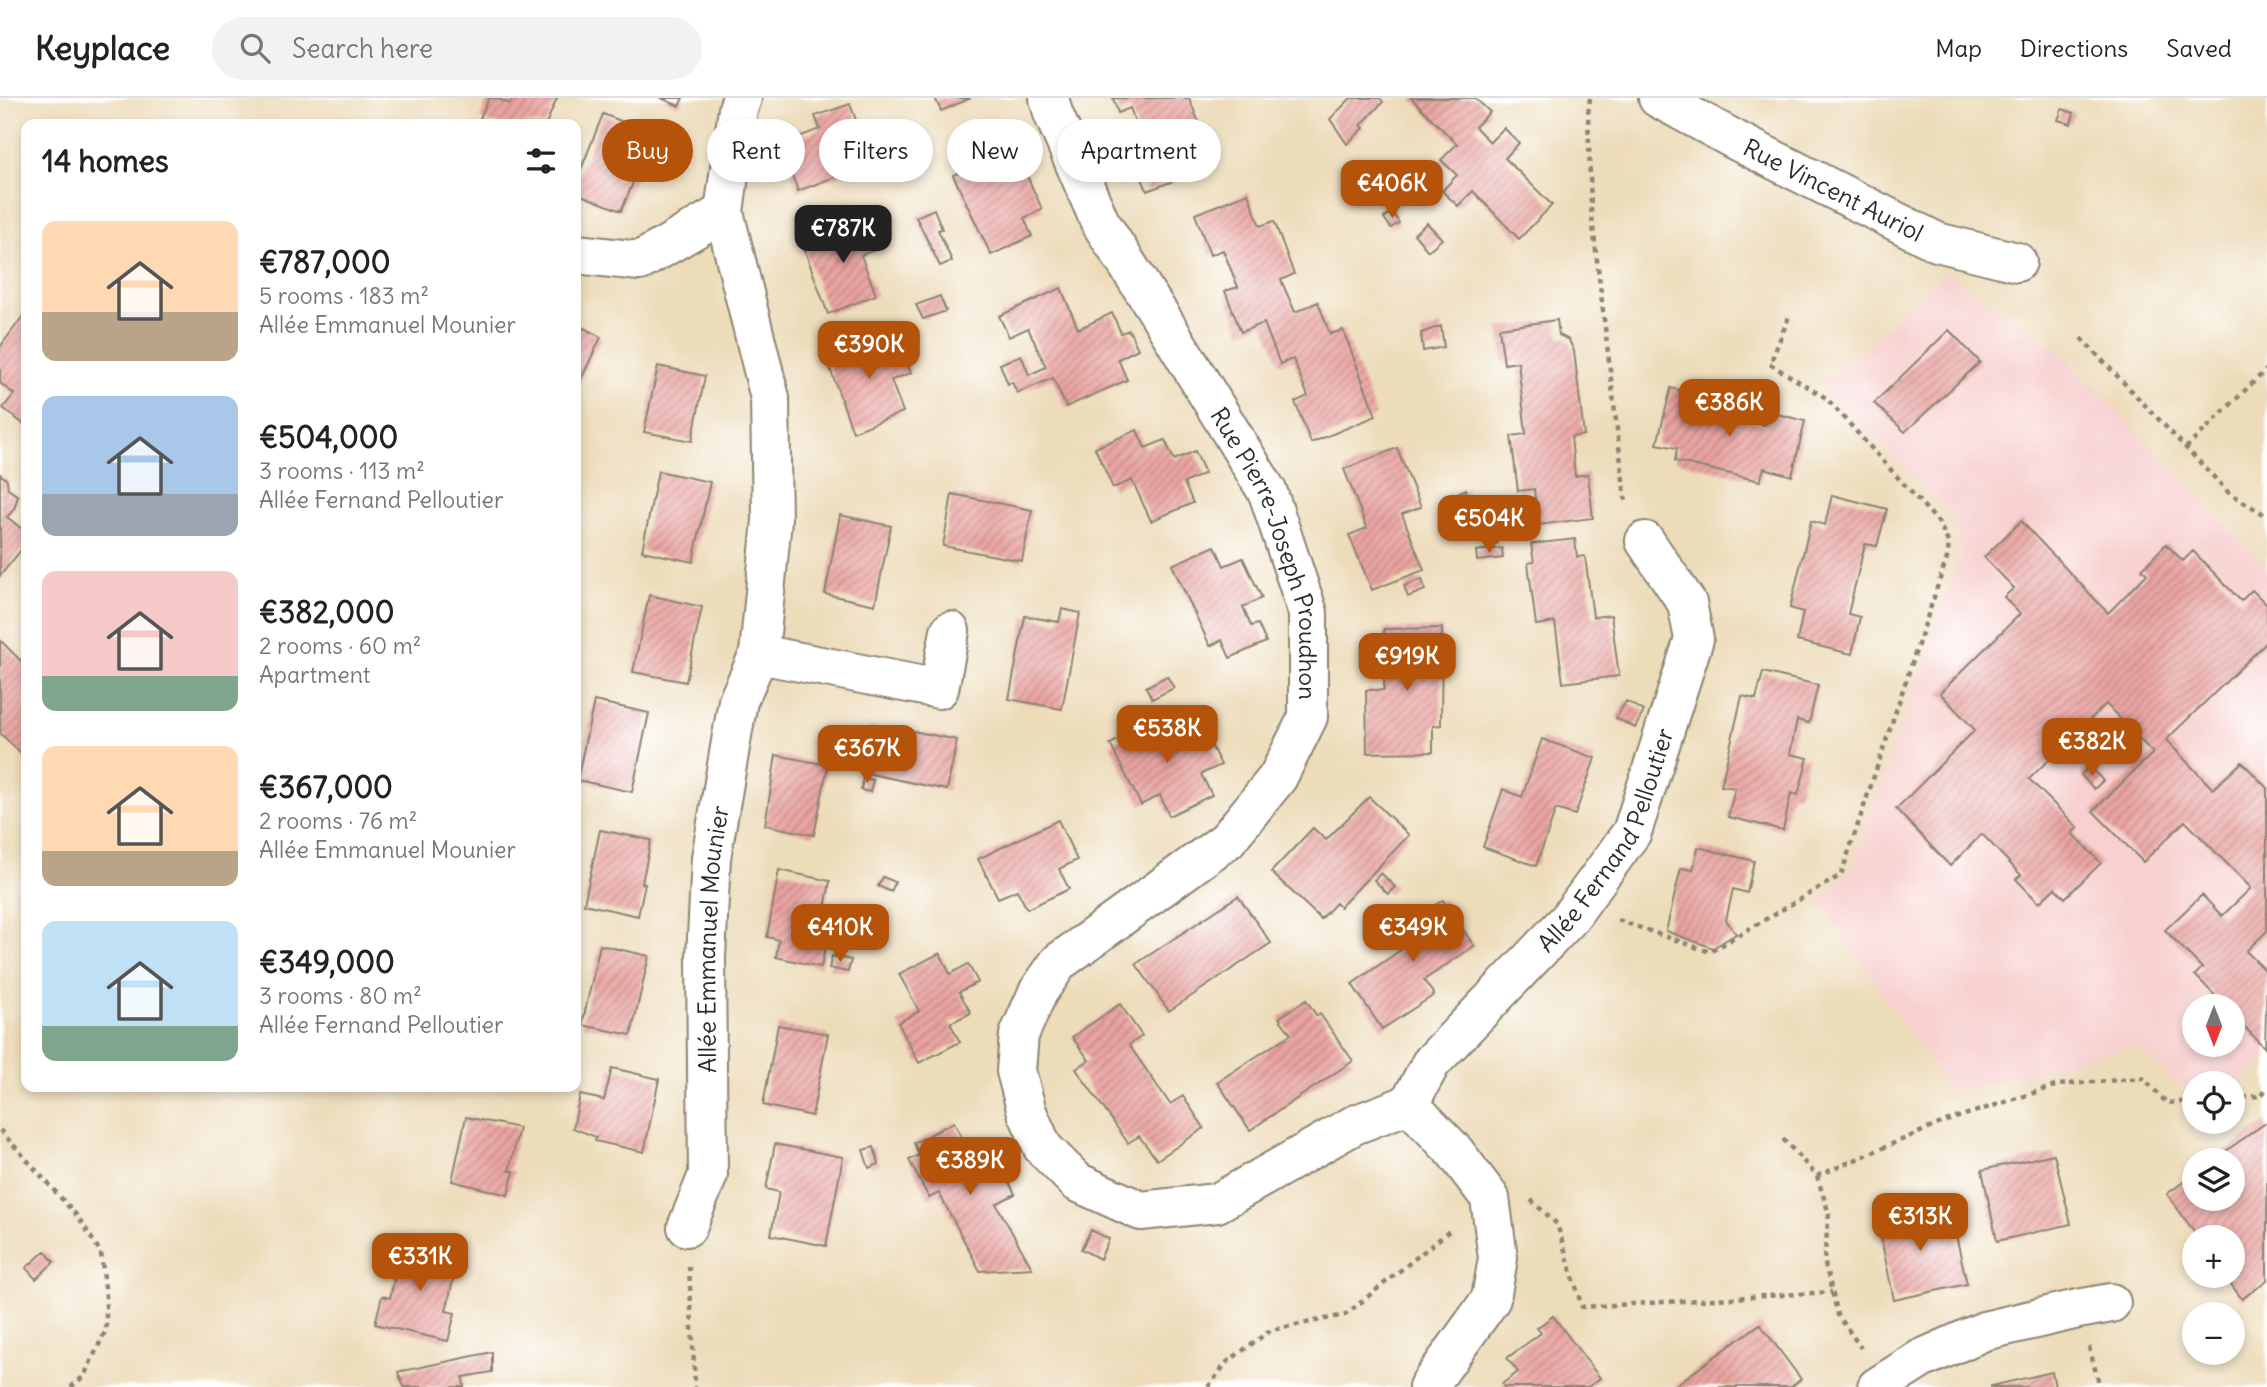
<!DOCTYPE html>
<meta charset="utf-8">
<style>
:root{--surface:#fff;--page:#f2f2f2;--text:#222;--muted:#767676;--line:#e0e0e0;--accent:#b45309}
body{margin:0;font-family:Delius,sans-serif;background:var(--page);color:var(--text);height:100vh;display:flex;flex-direction:column;font-size:26px;white-space:nowrap}
*{box-sizing:border-box;margin:0}
p{font-size:23px;color:var(--muted)}
.icon{flex:none;width:38px;height:38px;fill:none;stroke:currentColor;stroke-width:2;stroke-linecap:round;stroke-linejoin:round}
.map{position:relative;flex:1;overflow:hidden}
.panel{position:absolute;left:21px;top:21px;width:560px;height:973px;display:flex;flex-direction:column;background:var(--surface);border-radius:14px;box-shadow:0 4px 10px #0003}
.panel>*{flex:none}
.banner{position:absolute;left:602px;top:21px;width:665px;height:63px;display:flex;gap:14px}
.needle{width:46px;rotate:180deg}
.tools{position:absolute;left:2182px;top:896px;display:grid;gap:14px}
.tools a{display:grid;place-items:center;width:63px;height:63px;border-radius:50%;background:var(--surface);box-shadow:0 4px 10px #0003;font-size:35px}
.price{position:absolute;translate:-50% -60px;padding:0 16px;border-radius:14px;background:var(--accent);color:#fff;font-size:23px;line-height:46px;filter:drop-shadow(0 2px 4px #0008)}
.price::after{content:'';position:absolute;left:50%;top:42px;width:21px;height:16px;margin-left:-10px;background:inherit;clip-path:polygon(0 0,100% 0,50% 100%)}
.price.on{background:#222;color:#fff}
ul{padding:0;list-style:none}
li{display:flex;align-items:center;gap:21px;height:175px;padding:0 21px}
li span{display:grid;place-items:center;flex:none;width:196px;height:140px;border-radius:14px;color:#555}
li>.icon{margin-inline-start:auto}
span .icon{width:84px;height:84px;fill:#fffc;stroke-width:1}
li b{font-size:30px}
h2{display:flex;justify-content:space-between;align-items:center;height:84px;padding:0 21px;font-size:30px}
.chip{padding:0 24px;border-radius:32px;background:var(--surface);box-shadow:0 4px 10px #0003;font-size:24px;line-height:63px}
.chip.on{background:var(--accent);color:#fff}
header{display:flex;align-items:center;gap:42px;box-sizing:border-box;height:98px;padding:0 35px;background:var(--surface);border-bottom:2px solid var(--line)}
header strong{font-size:33px}
nav{display:flex;gap:38px;margin-inline-start:auto;font-size:24px}
.search{width:490px;height:63px;background:var(--page);display:flex;align-items:center;gap:18px;box-sizing:border-box;padding:0 24px;border-radius:38px;color:var(--muted);font-size:26px}
.map>svg:first-child{display:block}
.built{fill:#f7d0cf;fill-rule:evenodd}
.building{fill:url(#building-hatch)}
.lines{fill:none;stroke-linecap:round;stroke-linejoin:round}
.minor-casing{stroke:#8c8472;stroke-width:42}
.tertiary-casing{stroke:#8c8472;stroke-width:42}
.path{stroke:#8c8472;stroke-width:4.5;stroke-dasharray:5 5;stroke-linecap:butt}
.minor{stroke:#fff;stroke-width:38}
.tertiary{stroke:#fff;stroke-width:38}
.labels{text-anchor:middle;dominant-baseline:central;stroke-width:5;stroke-linejoin:round;paint-order:stroke}
.street-label{font-size:24px;fill:#2b2b2b;stroke:#fff}
</style>
<header>
<strong>Keyplace</strong>
<div class="search"><svg class="icon" aria-label="search" viewBox="0 0 24 24"><circle cx="10" cy="10" r="6"/><path d="M15 15l6 6"/></svg>Search here</div>
<nav><a>Map</a><a>Directions</a><a>Saved</a></nav>
</header>
<div class="map">
<svg width="2267" height="1289" viewBox="0 0 2267 1289">
<defs>
<pattern id="building-hatch" width="6" height="6" patternUnits="userSpaceOnUse" patternTransform="scale(1.75)"><rect width="6" height="6" fill="#eaa4a1"/><path d="M-1 1l2-2M0 6l6-6M5 7l2-2" fill="none" stroke="#be8683"/></pattern>
</defs>
<rect width="100%" height="100%" fill="#fff"/>
<filter id="ink" filterUnits="userSpaceOnUse"><feTurbulence type="fractalNoise" baseFrequency=".0143" numOctaves="2"/><feDisplacementMap in="SourceGraphic" scale="14" xChannelSelector="R" yChannelSelector="G"/><feConvolveMatrix kernelMatrix="1 2 1 2 8 2 1 2 1" color-interpolation-filters="sRGB"/></filter>
<filter id="wash" filterUnits="userSpaceOnUse"><feTurbulence type="fractalNoise" baseFrequency=".00686" numOctaves="4" result="noise"/><feDisplacementMap in="SourceGraphic" scale="28" xChannelSelector="R" yChannelSelector="G"/><feGaussianBlur stdDeviation="1.57" result="paint"/><feColorMatrix in="noise" values="0 0 0 0 0 0 0 0 0 0 0 0 0 0 0 0 0 1.4 0 .05"/><feComposite in="paint" operator="in"/></filter>
<g filter="url(#wash)">
<rect width="100%" height="100%" fill="#eddcba"/>
<!-- built -->
<path class="built" d="M1946 175 2059 252 2267 468V959L2241 986 2194 985V988L2180 989 2136 948 1951 995 1818 802 1852 770 1960 455 1954 420 1819 288ZM2194 908H2233V947H2194Z"/>
<g id="blocks">
<!-- building -->
<path class="building" d="M489 0H496L510 6 513 0H557L546 26H494L480 20Z
M661 0H683L679 8Z
M935 0H971L941 13Z
M1113 0H1189L1203 35 1188 40 1200 73 1147 93 1132 53 1144 48 1130 10 1118 15Z
M1351 0H1380L1383 4 1361 27 1364 30 1347 46 1330 21Z
M1411 0H1475L1490 14 1475 29 1490 44 1504 30 1519 45 1505 60 1552 107 1519 141 1473 93 1458 108 1442 93 1457 77 1441 62 1457 46Z
M850 6 872 65 798 93 780 46 820 31 815 18Z
M2062 11 2074 15 2071 26 2058 22Z
M603 16 654 36 621 113 576 95V84Z
M995 59 1003 77 1023 69 1042 111 1024 120 1032 138 991 157 953 77Z
M1394 88 1403 97 1394 106 1384 97Z
M1248 95 1260 128 1274 123 1294 176 1281 182 1295 214 1318 204 1330 236 1343 232 1376 318 1311 345 1295 304 1308 298 1293 261 1280 266 1264 225 1241 234 1225 193 1238 189 1223 152 1210 157 1195 116Z
M934 111 942 131 938 132 952 163 940 168 916 119Z
M1392 113 1399 125 1391 130 1384 120Z
M868 121 880 150 861 157 876 197 828 216 802 145Z
M1427 125 1442 141 1428 153 1414 136Z
M1061 190 1078 231 1112 215 1121 235 1129 232 1138 251 1118 261 1127 282 1066 309 1053 280 1017 295 1012 284 1008 286 1000 266 1021 257 1029 277 1046 269 1028 230 1009 239 999 218Z
M940 198 946 213 923 221 916 207Z
M26 214V328L3 310 14 296 0 285V249Z
M1557 222 1559 237 1569 242 1574 253 1584 337 1571 339 1575 378 1588 376 1593 420 1538 427 1534 391 1518 393 1511 338 1526 336 1518 264 1504 266 1499 230Z
M576 226 601 239 576 292Z
M1441 228 1444 249 1423 253 1421 235Z
M1949 232 1980 264 1905 334 1874 305Z
M875 239 879 250 898 243 911 275 891 282 903 314 853 334 826 259Z
M658 268 705 278 692 343 644 334Z
M1671 290 1699 297 1696 309 1731 318 1765 327 1769 314 1805 323 1792 378 1764 370 1760 383 1675 363 1677 350 1657 346Z
M1137 332 1145 350 1165 342 1174 362 1195 353 1205 375 1184 385 1193 405 1151 423 1132 382 1113 390 1095 350Z
M1397 350 1421 409 1402 416 1424 472 1372 492 1349 437 1367 430 1344 371Z
M658 373 710 384 693 464 642 453Z
M0 376 7 382 8 391 18 398 14 411 7 419 26 434V446L0 478Z
M1466 391 1468 405 1458 407 1455 396Z
M952 396 1032 412 1022 463 943 448Z
M1832 397 1887 411 1877 448 1865 446 1848 516 1860 519 1852 556 1797 543 1803 514 1790 510 1811 423 1825 427Z
M840 417 891 428 875 507 825 496Z
M2021 423 2108 515 2147 476 2142 471 2166 446 2183 463 2193 453 2241 503 2252 492 2267 507V544L2166 642 2213 691 2242 664 2267 690V833L2246 853 2267 874 2265 950 2233 917V908H2225L2195 877 2202 870 2165 832 2202 797 2222 818 2251 790 2185 723 2143 764 2093 713 2153 655 2106 606 2029 681 2078 730 2072 735 2101 765 2065 800 2055 790 2039 805 2016 781 2021 777 1982 736 1950 768 1896 711 1975 632 1940 595 2020 516 2004 499 2014 490 1984 459Z
M1496 432 1497 445 1484 446 1483 434Z
M1575 441 1577 459 1585 458 1593 519 1611 517 1619 578 1563 585 1555 524 1536 527 1528 465 1534 464 1531 446Z
M1215 448 1224 468 1243 460 1262 500 1243 509 1251 528 1258 526 1266 544 1230 560 1222 542 1210 548 1172 467Z
M1502 450 1503 460 1477 463 1476 453Z
M1422 481 1425 492 1408 499 1404 488Z
M649 497 702 509 686 584 633 574Z
M1062 511 1080 515 1062 611 1009 601 1025 518 1059 524Z
M1442 530 1441 627 1433 628V654L1367 655 1366 592H1384V531Z
M0 542 26 568V660L0 635Z
M1763 574 1818 587 1809 625 1797 622 1790 656 1808 660 1798 697 1791 695 1783 732 1728 719 1735 690 1721 688 1742 598 1756 601Z
M1167 578 1174 590 1152 601 1146 589Z
M594 603 649 615 632 694 577 682Z
M1626 603 1644 613 1635 630 1616 620Z
M1163 620 1173 639 1201 627 1221 667 1201 676 1212 697 1169 718 1160 697 1141 707 1110 646Z
M888 628 957 642 947 692 861 674 869 629 887 633Z
M1542 641 1595 660 1575 717 1556 711 1536 768 1483 749 1503 691 1522 699Z
M776 657 828 667 814 737 765 727Z
M2090 668 2103 683 2094 691 2081 677Z
M863 680 873 682 870 694 861 692Z
M1369 699 1409 737 1340 809 1336 805 1321 821 1271 774 1313 730 1326 742Z
M1058 722 1077 762 1059 771 1069 791 1027 811 1017 792 998 800 978 761Z
M600 732 651 742 642 785 645 786 638 818 584 806Z
M1698 749 1754 763 1747 795 1733 791 1726 822 1736 836 1713 850 1666 833 1681 770 1693 772Z
M779 772 830 783 818 849 825 850 821 869 776 859 779 842 767 839Z
M1381 775 1395 789 1388 796 1374 782Z
M883 779 895 784 891 794 878 788Z
M1238 798 1271 845 1169 913 1136 866Z
M1443 802 1474 848 1424 882 1434 897 1382 931 1352 886 1402 851 1392 834Z
M600 847 649 858 631 937 582 927Z
M940 855 950 876 968 866 978 884 959 894 971 915 950 925 960 944 919 965 898 925 919 913 899 876Z
M832 858 851 862 848 874 829 870Z
M1306 902 1317 918 1320 916 1353 963 1250 1032 1217 984 1291 936 1279 920Z
M1120 906 1142 938 1129 947 1170 1006 1183 998 1204 1030 1157 1062 1139 1038 1128 1045 1076 971 1089 962 1072 939Z
M778 927 828 936 812 1018 763 1007Z
M612 970 659 981 644 1054 595 1043 596 1039 573 1030 580 997 604 1002Z
M466 1019 519 1030 509 1073H514L508 1097 452 1083Z
M954 1024 975 1066 994 1055 1015 1096 996 1106 1032 1170 980 1173 939 1095 929 1100 909 1062 919 1057 914 1045Z
M2267 1024V1182L2242 1201 2225 1178H2233V1139H2198L2167 1096 2194 1076V1101H2233V1062H2213Z
M775 1046 843 1059 826 1148 771 1137 779 1094 766 1091Z
M874 1049 879 1066 869 1070 863 1052Z
M2054 1056 2071 1126 1997 1143 1982 1072Z
M1912 1109 1915 1123 1951 1115 1967 1186 1894 1202 1876 1117Z
M1091 1132 1109 1141 1100 1161 1081 1151Z
M403 1143 456 1154 451 1177 454 1178 446 1213 455 1215 448 1243 375 1226 382 1198 390 1200Z
M45 1153 54 1164 36 1181 26 1170Z
M1553 1218 1600 1280 1588 1289H1504L1502 1286 1518 1274 1507 1260 1541 1235 1537 1230Z
M1760 1226 1801 1281 1791 1289H1673Z
M492 1254V1274L463 1279 464 1289H404L398 1274Z
M2052 1274 2055 1289H1991V1288Z"/>
</g>
</g>
<g filter="url(#ink)">
<use href="#blocks" fill-opacity="0" stroke="#8c8472" stroke-width="2"/>
<g class="lines">
<!-- minor casing -->
<g class="minor-casing">
<g id="minor">
<path id="s1" d="M1658 0 1737 43 1937 144 2017 164"/>
<path d="M576 156 640 163 724 114"/>
<path d="M759 556 939 591 950 533"/>
<path id="s2" d="M1409 1006 1431 965 1568 822 1632 734 1694 541 1687 505 1645 443"/>
<path id="s3" d="M687 1129 708 1077 706 859 711 760 738 603 759 556 772 422 770 300 724 114 738 11 742 0"/>
<path d="M1877 1289 1921 1261 1984 1233 2078 1211 2111 1205"/>
</g>
</g>
<!-- tertiary casing -->
<g class="tertiary-casing">
<g id="tertiary">
<path id="s4" d="M1049 0 1053 15 1100 124 1159 216 1268 395 1308 515V619L1278 679 1227 742 1059 864 1038 894 1019 937 1016 973 1027 1014 1043 1050 1077 1084 1141 1113 1217 1105 1354 1027 1409 1006 1455 1054 1490 1100 1498 1160 1491 1201 1428 1289"/>
</g>
</g>
<!-- path -->
<path class="path" d="M1590 0 1588 16 1591 111 1625 399 1628 407
M2081 240 2229 395 2267 418
M2186 350 2267 271
M1618 822 1710 854 1841 777 1947 460 1949 446 1939 425 1826 300 1770 266 1790 216
M2233 1000 2261 998 2267 990
M0 1032 78 1119 101 1155 106 1198V1232L84 1278 71 1289
M1783 1041 1817 1078 1829 1116 1824 1162 1838 1217 1861 1250
M1817 1078 1946 1023 2058 987 2143 980 2167 1005 2194 1003
M1531 1102 1557 1126 1582 1209 1832 1194
M689 1168 695 1289
M2089 1249 2100 1289
M1208 1289 1227 1264 1271 1232 1345 1217 1453 1130"/>
<!-- minor -->
<use href="#minor" class="minor"/>
<!-- tertiary -->
<use href="#tertiary" class="tertiary"/>
</g>
</g>
<g class="labels">
<!-- street labels -->
<g class="street-label">
<text stroke="none"><textPath href="#s1" startOffset="198">Rue Vincent Auriol</textPath></text>
<text stroke="none"><textPath href="#s4" startOffset="511">Rue Pierre-Joseph Proudhon</textPath></text>
<text stroke="none"><textPath href="#s2" startOffset="334">Allée Fernand Pelloutier</textPath></text>
<text stroke="none"><textPath href="#s3" startOffset="292">Allée Emmanuel Mounier</textPath></text>
</g>
</g>
</svg>
<div class="tools">
<a><svg class="needle" viewBox="-14 -14 28 28"><path d="M0-13l5 13h-10z" fill="#e53935"/><path d="M0 13l5-13h-10z" fill="#767676"/></svg></a>
<a><svg class="icon" aria-label="locate" viewBox="0 0 24 24"><circle cx="12" cy="12" r="6"/><path d="M12 2v4M12 18v4M2 12h4M18 12h4"/></svg></a>
<a><svg class="icon" aria-label="layers" viewBox="0 0 24 24"><path d="M12 4l9 5-9 5-9-5zM3 14l9 5 9-5"/></svg></a>
<a>+</a>
<a>−</a>
</div>
<b class="price" style="left:1392px;top:122px">€406K</b>
<b class="price on" style="left:843px;top:167px">€787K</b>
<b class="price" style="left:869px;top:283px">€390K</b>
<b class="price" style="left:1729px;top:341px">€386K</b>
<b class="price" style="left:1489px;top:457px">€504K</b>
<b class="price" style="left:1407px;top:595px">€919K</b>
<b class="price" style="left:1167px;top:667px">€538K</b>
<b class="price" style="left:2092px;top:680px">€382K</b>
<b class="price" style="left:867px;top:687px">€367K</b>
<b class="price" style="left:840px;top:866px">€410K</b>
<b class="price" style="left:1413px;top:866px">€349K</b>
<b class="price" style="left:970px;top:1099px">€389K</b>
<b class="price" style="left:1920px;top:1155px">€313K</b>
<b class="price" style="left:420px;top:1195px">€331K</b>
<div class="banner">
<a class="chip on">Buy</a>
<a class="chip">Rent</a>
<a class="chip">Filters</a>
<a class="chip">New</a>
<a class="chip">Apartment</a>
</div>
<section class="panel">
<h2>14 homes<svg class="icon" aria-label="filters" viewBox="0 0 24 24"><path d="M4 7h16M4 17h16"/><circle cx="9" cy="7" r="2"/><circle cx="15" cy="17" r="2"/></svg></h2>
<ul>
<li><span style="background:linear-gradient(#ffd9b3 65%,#b9a48a 0)"><svg class="icon" aria-label="home" viewBox="0 0 24 24"><path d="M3 11l9-7 9 7M6 9v11h12V9"/></svg></span><div><b>€787,000</b><p>5 rooms · 183 m²</p><p>Allée Emmanuel Mounier</p></div></li>
<li><span style="background:linear-gradient(#a9c7e8 70%,#9aa5b1 0)"><svg class="icon" aria-label="home" viewBox="0 0 24 24"><path d="M3 11l9-7 9 7M6 9v11h12V9"/></svg></span><div><b>€504,000</b><p>3 rooms · 113 m²</p><p>Allée Fernand Pelloutier</p></div></li>
<li><span style="background:linear-gradient(#f6c9c9 75%,#7fa58c 0)"><svg class="icon" aria-label="home" viewBox="0 0 24 24"><path d="M3 11l9-7 9 7M6 9v11h12V9"/></svg></span><div><b>€382,000</b><p>2 rooms · 60 m²</p><p>Apartment</p></div></li>
<li><span style="background:linear-gradient(#ffd9b3 75%,#b9a48a 0)"><svg class="icon" aria-label="home" viewBox="0 0 24 24"><path d="M3 11l9-7 9 7M6 9v11h12V9"/></svg></span><div><b>€367,000</b><p>2 rooms · 76 m²</p><p>Allée Emmanuel Mounier</p></div></li>
<li><span style="background:linear-gradient(#bfe0f5 75%,#7fa58c 0)"><svg class="icon" aria-label="home" viewBox="0 0 24 24"><path d="M3 11l9-7 9 7M6 9v11h12V9"/></svg></span><div><b>€349,000</b><p>3 rooms · 80 m²</p><p>Allée Fernand Pelloutier</p></div></li>
</ul>
</section>
</div>
